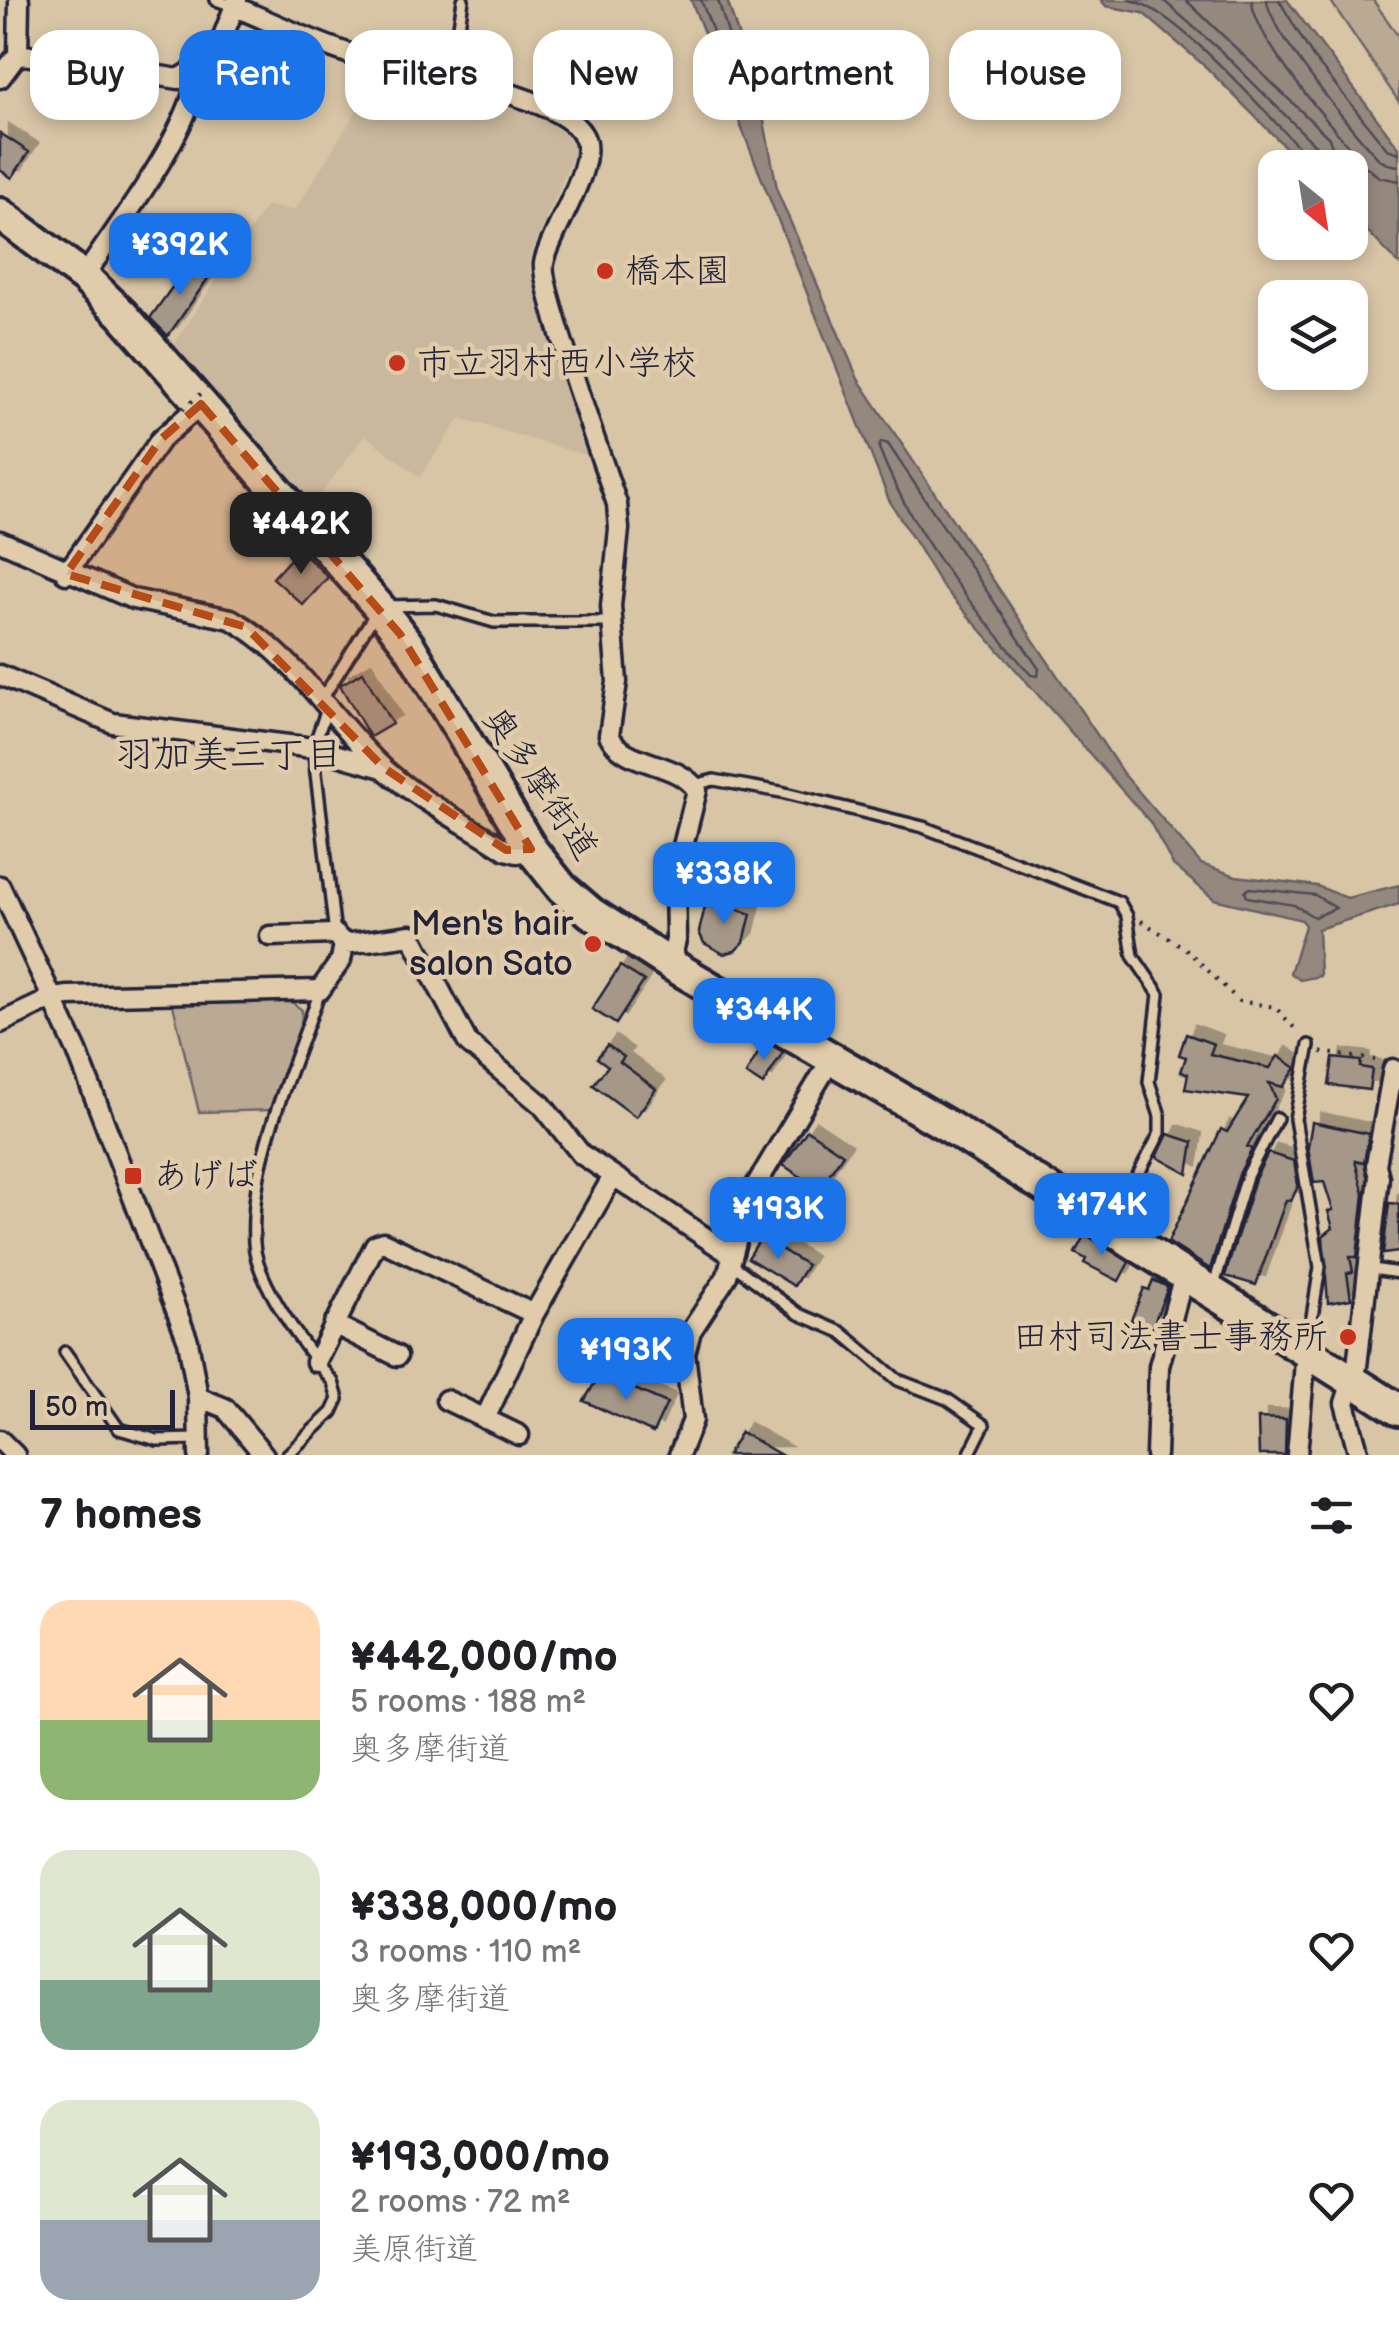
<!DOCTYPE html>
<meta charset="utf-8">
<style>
:root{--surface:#fff;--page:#f6f6f6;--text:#202124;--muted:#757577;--accent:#1a73e8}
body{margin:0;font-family:"Balsamiq Sans","Klee One",sans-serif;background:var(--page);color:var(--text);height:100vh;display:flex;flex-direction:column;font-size:38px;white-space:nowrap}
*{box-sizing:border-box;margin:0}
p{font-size:32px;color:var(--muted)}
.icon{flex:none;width:55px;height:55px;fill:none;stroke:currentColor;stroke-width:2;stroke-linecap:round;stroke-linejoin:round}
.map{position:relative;height:1455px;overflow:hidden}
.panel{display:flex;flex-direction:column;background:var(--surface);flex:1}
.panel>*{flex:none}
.hud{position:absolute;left:30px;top:30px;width:1340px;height:90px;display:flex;gap:20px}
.needle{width:65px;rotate:150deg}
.buttons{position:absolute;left:1258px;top:150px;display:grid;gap:20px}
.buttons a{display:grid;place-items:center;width:110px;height:110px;border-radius:20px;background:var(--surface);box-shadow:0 5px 15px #0003;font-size:50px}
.scale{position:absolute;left:30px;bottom:25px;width:145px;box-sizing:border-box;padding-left:10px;border:5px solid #22223b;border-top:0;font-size:28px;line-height:35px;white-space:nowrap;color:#22223b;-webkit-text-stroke:8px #e0ccaa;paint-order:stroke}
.price{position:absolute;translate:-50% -85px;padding:0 22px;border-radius:20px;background:var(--accent);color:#fff;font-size:32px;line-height:65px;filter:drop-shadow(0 2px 5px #0008)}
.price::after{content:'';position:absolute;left:50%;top:60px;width:30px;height:22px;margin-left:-15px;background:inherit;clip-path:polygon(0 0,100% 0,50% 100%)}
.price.on{background:#222;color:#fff}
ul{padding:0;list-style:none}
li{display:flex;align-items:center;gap:30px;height:250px;padding:0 40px}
li span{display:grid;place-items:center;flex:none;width:280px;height:200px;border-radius:30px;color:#555}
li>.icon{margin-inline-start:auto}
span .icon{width:120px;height:120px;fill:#fffc;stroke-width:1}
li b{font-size:42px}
h2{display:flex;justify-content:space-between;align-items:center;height:120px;padding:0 40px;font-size:42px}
.tag{padding:0 35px;border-radius:30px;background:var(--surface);box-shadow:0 5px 15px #0003;font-size:35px;line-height:90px}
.tag.on{background:var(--accent);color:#fff}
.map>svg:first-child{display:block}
.built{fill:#c9b89d}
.green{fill:#baaa94;stroke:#6e6668;stroke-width:2.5}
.water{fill:#95887f;stroke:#675f64;stroke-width:2.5}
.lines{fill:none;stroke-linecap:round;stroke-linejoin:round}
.shore{stroke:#504b56;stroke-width:2.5}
.building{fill:#a69888;stroke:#22223b;stroke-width:2.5;filter:url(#shadow)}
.service-casing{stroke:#22223b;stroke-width:16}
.minor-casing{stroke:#22223b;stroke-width:25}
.primary-casing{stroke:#22223b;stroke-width:38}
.path{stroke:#22223b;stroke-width:4;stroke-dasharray:2.5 8;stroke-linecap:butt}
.service{stroke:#e0ccaa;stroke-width:9}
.minor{stroke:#e0ccaa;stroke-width:18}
.primary{stroke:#e0ccaa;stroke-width:30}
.path-bridge{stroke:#22223b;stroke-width:4;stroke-dasharray:2.5 8;stroke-linecap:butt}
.marked{fill:#b64b18;fill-opacity:0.2;stroke:#b64b18;stroke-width:8;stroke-dasharray:20 12;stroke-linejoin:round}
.poi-dot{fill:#c8321e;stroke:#e0ccaa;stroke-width:4}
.labels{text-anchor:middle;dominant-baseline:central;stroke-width:9;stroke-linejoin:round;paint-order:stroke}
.poi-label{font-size:35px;fill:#22223b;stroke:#e0ccaa;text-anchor:start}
.street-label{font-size:35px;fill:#22223b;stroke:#e0ccaa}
.neighbourhood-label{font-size:38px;fill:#22223b;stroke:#e0ccaa}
</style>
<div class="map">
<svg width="1399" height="1455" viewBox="0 0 1399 1455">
<defs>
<filter id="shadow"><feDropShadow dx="9" dy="-9" stdDeviation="0" flood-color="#0004"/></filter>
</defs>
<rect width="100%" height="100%" fill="#d8c5a6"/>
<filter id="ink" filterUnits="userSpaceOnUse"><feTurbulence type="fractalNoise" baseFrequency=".01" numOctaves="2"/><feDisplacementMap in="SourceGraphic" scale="20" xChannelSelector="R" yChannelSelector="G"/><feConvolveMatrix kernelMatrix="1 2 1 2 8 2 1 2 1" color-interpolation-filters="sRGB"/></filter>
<g filter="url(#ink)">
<!-- built -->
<path class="built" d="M381 71 501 96 579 141 528 262 591 457 460 418 420 477 365 435 312 506 172 347 266 206 295 210Z"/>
<!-- green -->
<path class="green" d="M1330 0H1373L1399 37V102Z
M288 999 302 1010 301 1031 275 1110 199 1112 172 1001Z"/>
<!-- water -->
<path class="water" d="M691 0H727L761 106 778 193 858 379 1122 772 1201 864 1236 876 1317 886 1347 898 1399 885V904L1318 929 1320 976 1300 980 1290 973 1305 926 1302 920 1214 899 1173 865 1150 822 942 586 889 500Z
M1101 0H1287L1399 148V264L1350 213V168L1305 167 1207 68 1143 13 1106 6Z"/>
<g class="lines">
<!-- shore -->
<path class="shore" d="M701 0 730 77 736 80 740 74 718 0
M1130 0C1176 8 1272 120 1308 157L1311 168
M1163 0 1222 52 1317 147 1324 168
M1186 0 1329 138 1339 168
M1252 0C1253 40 1338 132 1365 166L1379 177 1399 181
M1267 0C1268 27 1355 135 1378 158 1384 164 1390 165 1399 166
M1279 0 1313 57 1387 149 1399 153
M881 442 888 444 1039 669 1038 676 1031 675C970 604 913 536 879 448Z
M1250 888 1315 895 1336 908 1314 917 1294 905 1247 897 1245 891Z"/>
</g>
<!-- building -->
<path class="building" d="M0 133 29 152 12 178 0 170Z
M191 261 211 274 168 336 150 318Z
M299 549 328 577 303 605 273 578Z
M363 672 392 724 370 737 340 685Z
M707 898 751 914 744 942 735 951 724 954 704 943 699 932Z
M620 966 644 981 616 1024 592 1009Z
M1186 1034 1214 1044 1210 1054 1270 1068 1278 1056 1296 1068 1283 1087 1269 1083 1276 1099 1247 1147 1252 1149 1239 1174 1210 1269 1168 1242 1221 1129 1227 1132 1248 1098 1185 1089 1188 1074 1181 1072 1186 1057 1179 1055Z
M765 1041 783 1052 763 1085 746 1074Z
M607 1045 624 1057 620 1062 656 1089 636 1117 593 1085 608 1066 597 1058Z
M1333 1058 1361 1061 1360 1067 1372 1069 1369 1090 1329 1085Z
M1312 1122 1369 1134 1364 1163 1355 1161 1364 1194 1357 1257H1350L1353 1272 1347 1273 1351 1299 1328 1303 1323 1236 1333 1228 1328 1211 1333 1210 1324 1182 1314 1183 1308 1147Z
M807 1130 843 1154 819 1189 783 1165Z
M1168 1134 1193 1142 1188 1174 1157 1157Z
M1268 1153 1294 1161 1298 1186 1291 1201 1286 1200 1256 1285 1225 1276 1255 1179Z
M1389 1203 1399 1204V1252L1383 1254Z
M1085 1234 1129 1262 1119 1281 1084 1263 1086 1259 1075 1253Z
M761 1237 807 1265 794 1286 748 1258Z
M1153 1280 1168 1287 1152 1328 1131 1320 1144 1288 1149 1290Z
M600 1374 667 1403 653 1433 584 1401Z
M1258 1418 1286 1419 1285 1455H1259Z
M741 1432 781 1455H727Z"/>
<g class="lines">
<!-- service casing -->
<g class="service-casing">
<path id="service" d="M216 0 233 6
M432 74 457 39 463 0
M386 606 436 605 494 622H611
M322 699 375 614
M327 709 313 748 335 934
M694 785 714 780 781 792 923 827 1119 902 1127 916 1133 956 1159 994 1149 1082 1160 1116V1133L1113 1223
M732 1264 799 1314 841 1332 898 1380 947 1399 984 1425 969 1455
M1372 1269 1399 1273
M1214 1285 1247 1176 1277 1118
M1307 1348 1320 1267 1295 1119 1309 1045
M65 1352 119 1429 157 1440 198 1439
M287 1455 332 1412 338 1399 333 1382C308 1352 256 1283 254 1243 249 1158 293 1070 320 991"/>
</g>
<!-- minor casing -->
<g class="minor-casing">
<path id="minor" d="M236 7C275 24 315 43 356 56 406 72 558 91 583 135 600 163 550 231 544 263 539 285 605 468 617 504L619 529 611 606 617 682 609 735C624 767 676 760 697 790L675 878 676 940 670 964
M18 56 19 0
M0 78 15 58 24 55 179 79 215 57 237 0
M84 277C119 223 191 132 198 71
M0 541 133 599 231 619C291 652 331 717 379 764 414 798 465 823 506 850L517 853 531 849
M66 574 161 439 201 404
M0 675 113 723 313 748 383 768
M0 886 77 1051 188 1341 198 1397 199 1455
M270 936 335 934 344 944 411 935 468 1043 542 1105 581 1154 730 1254
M0 1023 53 998 68 996 320 990 341 960 344 944
M334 1324 397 1356
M316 1362 375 1245 383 1242 534 1314
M198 1397 225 1408 264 1455
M446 1400 519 1435
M485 1419 534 1314 612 1178
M0 1440 15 1455
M679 1455 693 1420 685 1353 691 1331 727 1276 747 1200 832 1058
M1156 1455 1159 1366 1184 1275
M1297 1455 1306 1351
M1359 1455 1345 1403 1357 1366 1379 1177 1376 1165 1393 1069"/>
</g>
<!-- primary casing -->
<g class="primary-casing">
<path id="primary" d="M0 214 84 277 122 314 379 607 410 647 531 849 562 888 591 913 670 964 951 1128 1399 1410"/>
</g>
<!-- path -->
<path class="path" d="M1141 921 1185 948 1239 1001 1275 1007 1299 1033
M1321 1052 1375 1060"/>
<!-- service -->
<use href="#service" class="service"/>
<!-- minor -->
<use href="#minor" class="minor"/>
<!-- primary -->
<use href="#primary" class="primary"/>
<!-- path-bridge -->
<path class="path-bridge" d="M183 409 210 386"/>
</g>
</g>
<!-- marked area -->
<path class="marked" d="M201 404 400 634 531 849 506 850 384 768 246 627 66 574 161 439Z"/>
<!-- markers -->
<g class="poi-dot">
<circle cx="605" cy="271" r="10"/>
<circle cx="397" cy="363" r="10"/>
<circle cx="593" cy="944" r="10"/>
<rect x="123" y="1166" width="20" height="20" rx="5"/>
<circle cx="1348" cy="1337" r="10"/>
</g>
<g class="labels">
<!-- poi labels -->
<g class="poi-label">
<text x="625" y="271">橋本園</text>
<text x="417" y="363">市立羽村西小学校</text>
<text x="573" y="924" text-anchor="end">Men's hair<tspan x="573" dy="40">salon Sato</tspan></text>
<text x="153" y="1176">あげば</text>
<text x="1328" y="1337" text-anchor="end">田村司法書士事務所</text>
</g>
<!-- street labels -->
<g class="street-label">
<text transform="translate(540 784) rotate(56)">奥多摩街道</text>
</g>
<!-- neighbourhood labels -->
<g class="neighbourhood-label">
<text x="229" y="755">羽加美三丁目</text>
</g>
</g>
</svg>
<div class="buttons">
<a><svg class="needle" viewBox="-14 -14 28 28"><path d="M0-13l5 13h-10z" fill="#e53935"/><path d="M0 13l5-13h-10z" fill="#757577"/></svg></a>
<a><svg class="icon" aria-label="layers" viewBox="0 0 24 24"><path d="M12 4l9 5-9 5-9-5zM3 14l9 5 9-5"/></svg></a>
</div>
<div class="scale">50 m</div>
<b class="price" style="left:180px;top:298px">¥392K</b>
<b class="price on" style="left:301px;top:577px">¥442K</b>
<b class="price" style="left:724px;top:927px">¥338K</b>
<b class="price" style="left:764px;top:1063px">¥344K</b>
<b class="price" style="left:1102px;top:1258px">¥174K</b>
<b class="price" style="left:778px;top:1262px">¥193K</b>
<b class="price" style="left:626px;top:1403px">¥193K</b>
<div class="hud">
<a class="tag">Buy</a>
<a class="tag on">Rent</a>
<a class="tag">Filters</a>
<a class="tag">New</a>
<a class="tag">Apartment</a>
<a class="tag">House</a>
</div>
</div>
<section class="panel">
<h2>7 homes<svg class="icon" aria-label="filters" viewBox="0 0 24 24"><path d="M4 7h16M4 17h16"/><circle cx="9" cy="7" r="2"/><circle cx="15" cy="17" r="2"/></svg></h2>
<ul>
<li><span style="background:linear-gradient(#ffd9b3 60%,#8fb573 0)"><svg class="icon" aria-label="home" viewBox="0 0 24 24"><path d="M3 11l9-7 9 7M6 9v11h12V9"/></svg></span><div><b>¥442,000/mo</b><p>5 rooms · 188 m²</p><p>奥多摩街道</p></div><svg class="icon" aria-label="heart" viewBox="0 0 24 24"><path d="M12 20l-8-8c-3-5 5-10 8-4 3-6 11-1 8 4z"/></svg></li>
<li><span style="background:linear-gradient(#dfe7d0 65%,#7fa58c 0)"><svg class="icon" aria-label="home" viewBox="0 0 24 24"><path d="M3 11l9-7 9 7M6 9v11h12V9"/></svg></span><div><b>¥338,000/mo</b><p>3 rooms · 110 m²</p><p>奥多摩街道</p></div><svg class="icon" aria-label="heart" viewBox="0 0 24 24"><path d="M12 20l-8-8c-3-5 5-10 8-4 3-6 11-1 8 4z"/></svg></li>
<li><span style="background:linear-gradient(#dfe7d0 60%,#9aa5b1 0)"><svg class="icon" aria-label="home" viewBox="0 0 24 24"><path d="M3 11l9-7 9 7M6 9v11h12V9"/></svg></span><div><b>¥193,000/mo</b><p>2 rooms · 72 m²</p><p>美原街道</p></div><svg class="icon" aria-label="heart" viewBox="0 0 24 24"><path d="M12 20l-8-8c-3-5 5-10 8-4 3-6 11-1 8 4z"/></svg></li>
</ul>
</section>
